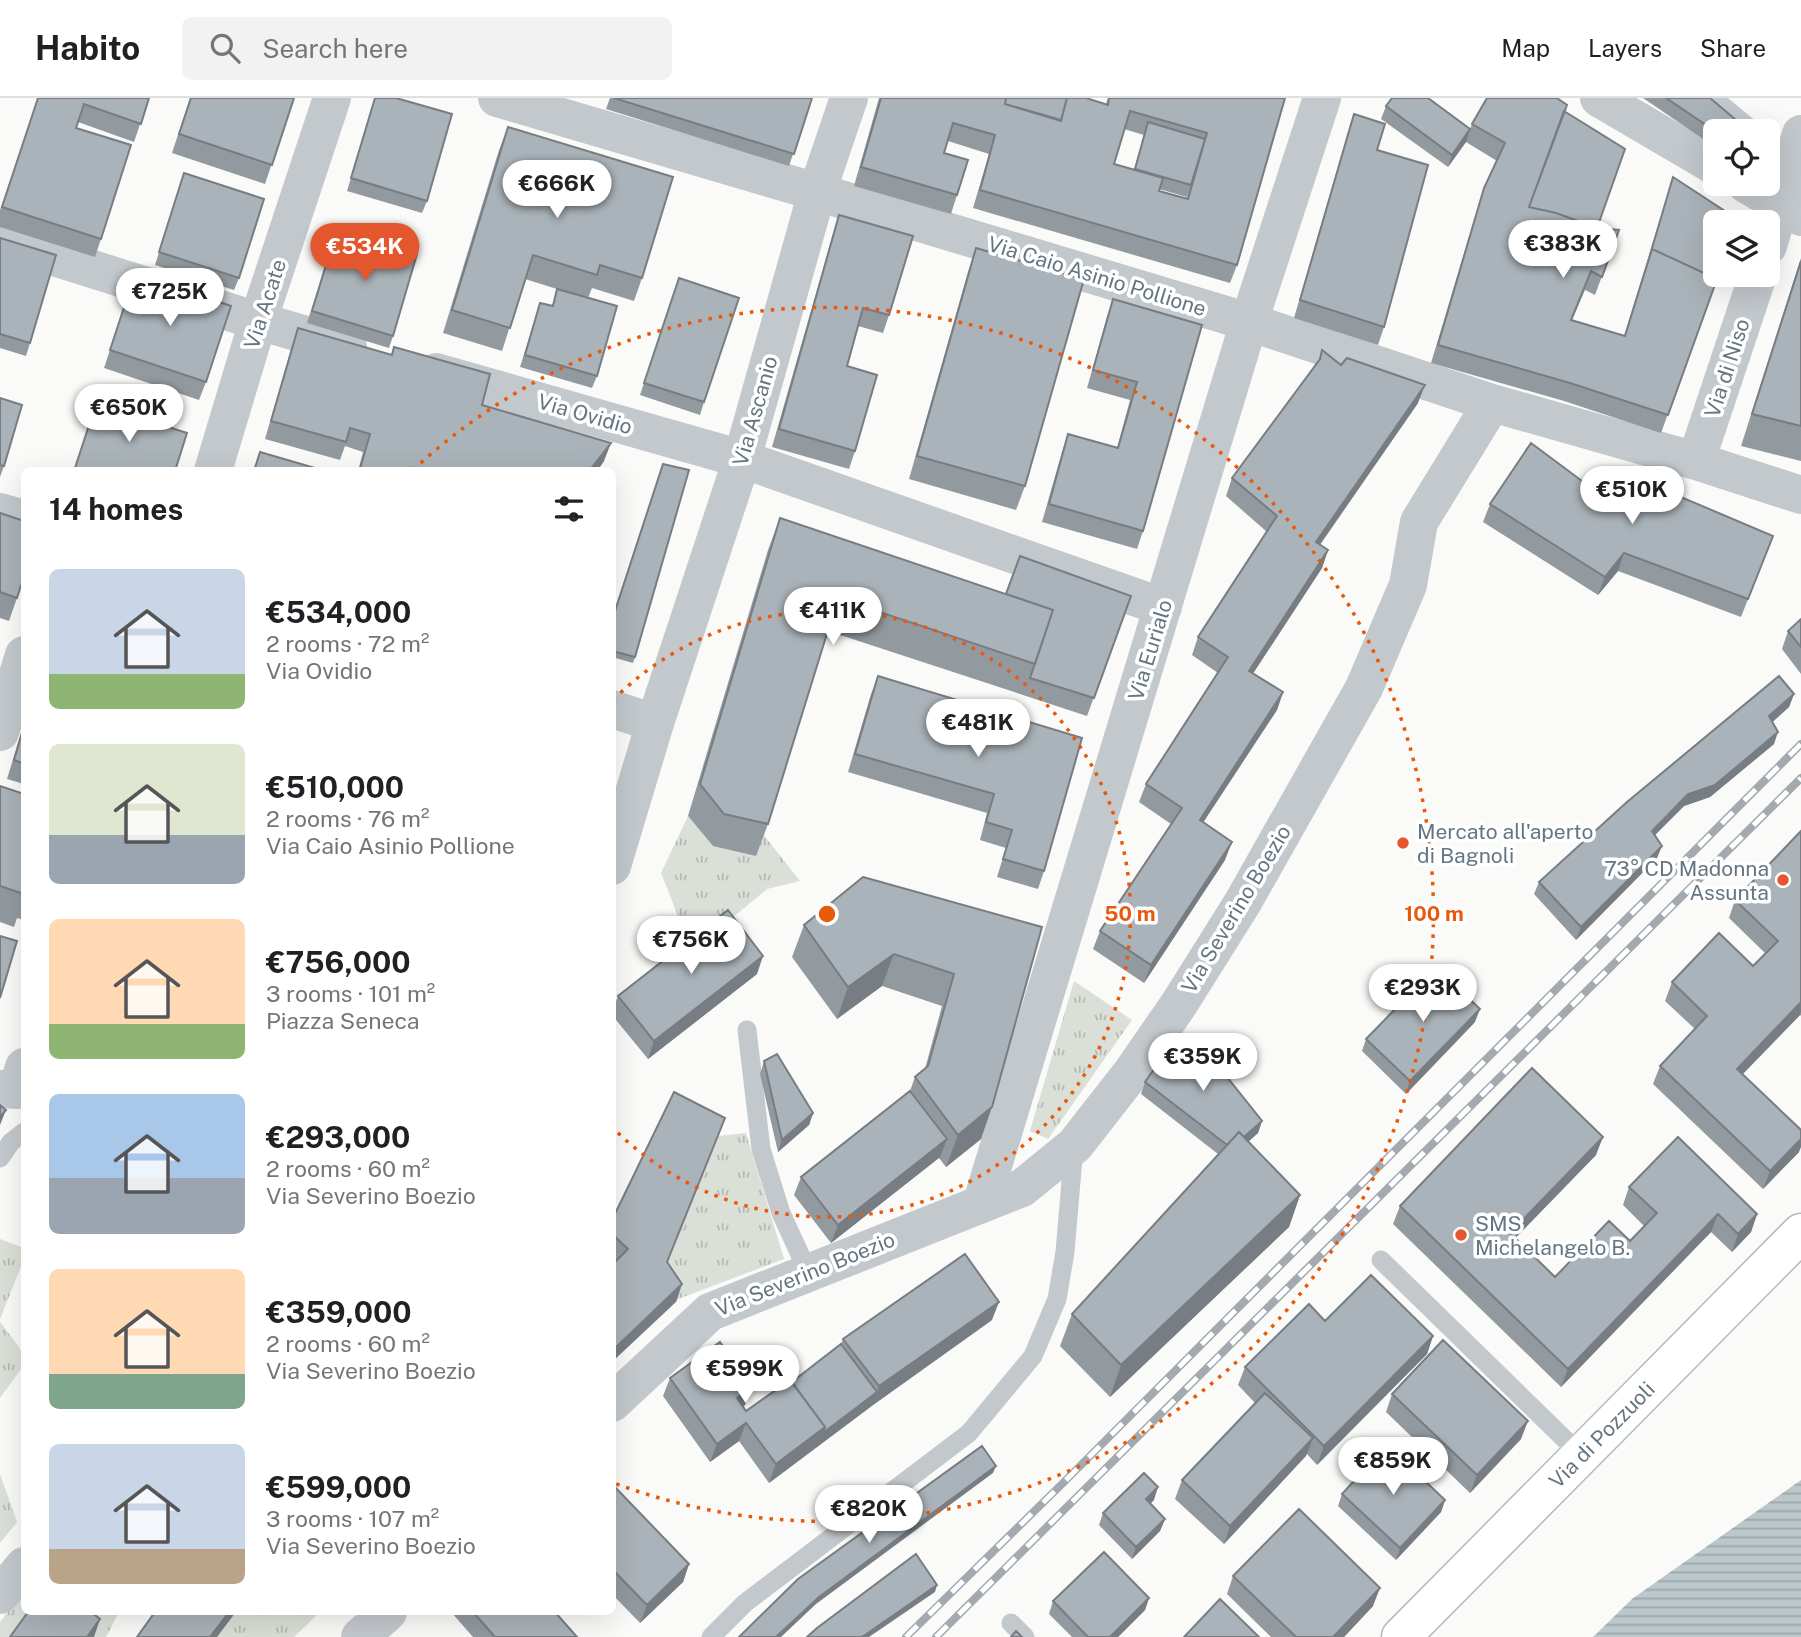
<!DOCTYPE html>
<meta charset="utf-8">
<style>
:root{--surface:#fff;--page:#f2f2f2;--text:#202124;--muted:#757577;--line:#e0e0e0;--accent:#e4572e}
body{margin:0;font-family:"Public Sans",sans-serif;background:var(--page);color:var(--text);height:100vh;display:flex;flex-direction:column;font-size:26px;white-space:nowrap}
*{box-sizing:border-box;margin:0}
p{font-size:23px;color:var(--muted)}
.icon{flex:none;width:38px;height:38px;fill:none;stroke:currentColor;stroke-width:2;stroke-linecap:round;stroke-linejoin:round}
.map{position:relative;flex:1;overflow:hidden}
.details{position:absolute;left:21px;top:369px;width:595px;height:1148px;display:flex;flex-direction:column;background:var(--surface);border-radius:10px;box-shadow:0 7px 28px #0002}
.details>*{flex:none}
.tools{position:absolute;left:1703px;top:21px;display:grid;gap:14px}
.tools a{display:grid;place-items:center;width:77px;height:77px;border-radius:10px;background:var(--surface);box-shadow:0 7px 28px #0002;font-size:35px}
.price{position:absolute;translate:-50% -60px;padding:0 16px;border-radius:24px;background:#fff;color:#222;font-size:23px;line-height:46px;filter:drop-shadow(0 2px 4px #0008)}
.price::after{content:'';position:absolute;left:50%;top:42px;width:21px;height:16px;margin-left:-10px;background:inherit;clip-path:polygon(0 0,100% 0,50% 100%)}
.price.current{background:var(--accent);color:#fff}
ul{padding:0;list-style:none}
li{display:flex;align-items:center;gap:21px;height:175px;padding:0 28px}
li span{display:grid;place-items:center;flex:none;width:196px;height:140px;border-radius:10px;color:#555}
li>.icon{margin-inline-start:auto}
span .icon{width:84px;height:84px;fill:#fffc;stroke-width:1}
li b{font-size:30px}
h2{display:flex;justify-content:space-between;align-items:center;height:84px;padding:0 28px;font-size:30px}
header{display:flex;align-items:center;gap:42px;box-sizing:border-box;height:98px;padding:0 35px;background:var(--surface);border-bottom:2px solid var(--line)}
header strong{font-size:33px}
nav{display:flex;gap:38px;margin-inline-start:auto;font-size:24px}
.search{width:490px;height:63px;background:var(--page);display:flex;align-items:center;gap:18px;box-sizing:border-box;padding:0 24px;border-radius:10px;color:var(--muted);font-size:26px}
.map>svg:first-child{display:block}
.grass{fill:url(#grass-tufts)}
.water{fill:url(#water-rules)}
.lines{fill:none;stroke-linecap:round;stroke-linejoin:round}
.secondary-casing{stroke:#b3babf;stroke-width:41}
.lane{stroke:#c3c8cc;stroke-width:19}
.street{stroke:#c3c8cc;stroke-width:38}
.secondary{stroke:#fff;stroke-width:38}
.rail-casing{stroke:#a2aab0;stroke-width:8}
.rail{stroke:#fff;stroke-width:5;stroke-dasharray:16;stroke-linecap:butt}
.wall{fill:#929a9f;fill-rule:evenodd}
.shaded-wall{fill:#777d82}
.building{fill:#aab3b9;stroke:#777d82;stroke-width:2;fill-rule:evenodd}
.ring{fill:none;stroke:#e8590c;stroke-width:3.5;stroke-dasharray:3.5 7}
.poi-dot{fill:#e4572e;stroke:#fff;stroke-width:2.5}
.labels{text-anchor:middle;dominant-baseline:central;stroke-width:7;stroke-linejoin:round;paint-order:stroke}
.street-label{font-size:21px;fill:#657683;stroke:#fff}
.poi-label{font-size:21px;fill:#657683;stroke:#fff;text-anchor:start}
.centre{fill:#e8590c;stroke:#fff;stroke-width:3.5}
.ring-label{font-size:21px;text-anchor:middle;font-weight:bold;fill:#e8590c;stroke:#fff;stroke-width:7;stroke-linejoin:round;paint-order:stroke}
</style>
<header>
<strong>Habito</strong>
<div class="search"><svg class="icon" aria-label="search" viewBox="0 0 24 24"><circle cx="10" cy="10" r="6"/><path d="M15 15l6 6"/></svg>Search here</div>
<nav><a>Map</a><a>Layers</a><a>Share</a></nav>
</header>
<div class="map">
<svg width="1801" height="1539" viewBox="0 0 1801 1539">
<defs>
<pattern id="grass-tufts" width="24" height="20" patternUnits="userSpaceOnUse" patternTransform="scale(1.75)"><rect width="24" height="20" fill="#dadfd7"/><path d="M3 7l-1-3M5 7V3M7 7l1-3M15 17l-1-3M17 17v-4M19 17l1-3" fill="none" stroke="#b4b9b4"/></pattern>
<pattern id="water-rules" width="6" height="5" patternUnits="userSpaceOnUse" patternTransform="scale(1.75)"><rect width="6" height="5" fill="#bbc7cb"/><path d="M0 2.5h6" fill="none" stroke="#9ca6aa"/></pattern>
</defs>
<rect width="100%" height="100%" fill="#fafaf8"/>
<!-- grass -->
<path class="grass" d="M688 718 713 748 763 736 800 783 767 791 692 853 661 775Z
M1074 883 1132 922 1048 1041 1030 1033Z
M746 1035 784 1161 673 1203 660 1182 718 1038Z
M0 1141 24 1150V1161L0 1221Z
M0 1224C32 1266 31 1257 0 1300Z
M0 1376 17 1424 0 1445Z
M24 1502V1514H35L17 1539H0V1524L16 1503Z
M60 1514H119L106 1539H94Z
M236 1514H320L294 1539H217Z"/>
<!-- water -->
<path class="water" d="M1801 1382V1539H1593L1632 1501Z"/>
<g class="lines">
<!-- secondary casing -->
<g class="secondary-casing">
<g id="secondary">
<path id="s1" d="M1401 1539 1801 1135"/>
</g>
</g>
<!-- lane -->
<path class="lane" d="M1713 0 1753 33
M1768 45 1792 65
M747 932 761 1051 781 1115 808 1174
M0 1060 11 1044 24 1034
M1381 1162 1581 1357
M1011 1525 1025 1539
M711 1539 745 1505 969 1335 1033 1258 1057 1201 1065 1154 1074 1048"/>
<!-- street -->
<path class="street" d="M497 0 817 94 1249 224 1492 305 1696 363 1801 397
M1599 0 1715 68
M1746 86 1801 119
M0 142 258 223 348 249
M1768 148 1801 36
M436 274 742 361 1163 509
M1696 363 1758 177
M213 373 258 223 332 0
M0 414 24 421
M612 611 655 625
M0 634 24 557
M612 768 655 625 742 361 817 94 849 0
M0 991 17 992 24 969
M982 1104 1249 224 1322 0
M612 1305 710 1214 1022 1090 1075 1047 1132 974 1179 906 1243 804 1364 590 1408 487 1419 424 1492 305
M0 1497 24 1468
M360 1539 388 1514"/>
<!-- secondary -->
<use href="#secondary" class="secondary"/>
<!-- rail casing -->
<g class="rail-casing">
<path id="rail" d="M906 1539 1063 1385 1801 646
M936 1539 1801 680"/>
</g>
<!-- rail -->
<use href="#rail" class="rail"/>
</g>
<!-- wall -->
<path class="wall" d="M38 0H149L134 44 78 24 76 30 101 141 95 159 0 129V112Z
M190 0H294L265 86 172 55Z
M375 0 427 103 422 115 347 93Z
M610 0H812L789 68 606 11Z
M879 0H1067L1106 6 1108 0H1285L1237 167 1230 185 973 110 989 56 948 43 944 55 957 97 951 116 854 88ZM1124 31 1144 37 1134 72 1114 66ZM1159 91 1187 99 1189 94 1187 100 1159 93Z
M1643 0H1710L1715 33V49Z
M1386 8 1470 31 1472 26 1564 13 1597 130 1619 132 1595 197 1585 192 1572 222 1624 238 1673 79 1717 181 1661 335 1564 303 1431 265 1478 109 1497 63 1466 44 1448 69 1381 21Z
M1354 16 1377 52 1384 229 1378 247 1294 220 1348 34Z
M508 29 642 180 634 203 592 190 588 200 597 278 592 290 520 269 540 205 552 208 557 191 525 181 502 253 443 235 499 52Z
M184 75 239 180 234 192 155 167Z
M839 117 889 217 883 235 858 228 847 268 855 353 849 371 772 349 833 136Z
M337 131 393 238 389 250 307 225Z
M0 140 30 245 26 258 0 250Z
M976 150 1025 388 1016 412 909 381 968 174Z
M1801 160V363L1741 348Z
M135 176 206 284 199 302 104 270Z
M674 193 704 304 700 317 640 297Z
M1113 201 1202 227 1143 433 1137 451 1042 424 1062 354 1068 336 1117 350 1130 302 1087 290 1107 219Z
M298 230 391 257 394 249 482 307 604 363 597 373H358L363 354 345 348 340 362 265 341 292 248Z
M1322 252 1341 267 1418 305 1320 447 1328 452 1322 470 1253 575 1283 594 1277 612 1203 724 1225 762 1144 885 1093 851 1100 833 1171 726 1139 704 1146 686 1218 575 1192 557 1198 539 1267 434 1226 398 1232 380 1318 264Z
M0 300 4 368 0 379Z
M1490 406 1621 412 1773 438 1741 519 1618 473 1598 497 1483 424Z
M0 415 17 500 9 523 0 520Z
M780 420 1006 496 1131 498 1087 618 828 533 768 726 756 758 713 748 688 718 768 452Z
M612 512 635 559 633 565 612 559Z
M1801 521V576L1782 551 1788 533Z
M878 578 1082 640 1044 773 1038 791 997 779 1006 750 980 742 987 715 848 674 871 596Z
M1794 596 1789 609 1772 624 1774 646 1710 699 1684 708 1655 737 1657 760 1576 842 1534 796 1539 784Z
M24 626V686L7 681Z
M0 688 24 696V822L17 820 14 829 0 824Z
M1801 733V918L1800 917 1743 976 1799 1054 1763 1091 1653 986 1660 968 1695 931 1665 903 1672 884 1753 868 1765 855 1729 820 1735 802Z
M804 827 1042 829 981 1041 946 1069 939 1060 831 1145 794 1097 801 1079 910 993 915 979 925 971 942 908 882 888 837 921 792 859Z
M757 876 648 961 612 917V914L618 898Z
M1475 924 1406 996 1362 953 1366 941Z
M764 963 813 1015 809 1027 778 1054 760 976Z
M1202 964 1262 1023 1258 1035 1248 1044 1300 1097 1289 1129 1110 1299 1060 1248 1072 1216 1218 1056 1141 996 1145 984Z
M718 1038 667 1165 682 1186 676 1204 612 1160V1122Z
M1596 1057 1515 1140 1555 1179 1630 1143 1644 1128 1623 1107 1629 1089 1757 1116 1751 1134 1732 1154 1711 1134 1561 1289 1393 1126 1400 1108Z
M992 1222 873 1307 769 1385 739 1343 710 1364 663 1298 670 1280 752 1289 745 1307 743 1309 746 1313 792 1284 841 1246 843 1241Z
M1325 1223 1433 1238 1427 1256 1317 1367 1307 1356 1224 1446 1175 1401 1182 1382 1255 1305 1238 1287 1245 1269Z
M1392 1296 1521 1341 1470 1395 1386 1314Z
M24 1308V1321L21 1318Z
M612 1386 689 1466 683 1484 640 1525 612 1496Z
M1342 1396 1445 1402 1441 1414 1396 1462 1338 1408Z
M1154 1402 1150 1406 1165 1421 1160 1433 1132 1461 1099 1427 1103 1415Z
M1233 1478 1373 1508 1344 1539H1271L1227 1496Z
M1149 1500 1145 1512 1118 1539H1072L1049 1516 1053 1503Z
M451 1514H555L577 1539H473Z"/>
<!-- shaded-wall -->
<path class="shaded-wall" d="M1470 31 1466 44 1448 69 1452 57Z
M1425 287 1418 305 1309 462 1316 444Z
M611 345 604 363 597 373H589Z
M1328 452 1322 470 1243 591 1249 573Z
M1624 455 1618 473 1598 497 1605 479Z
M1283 594 1277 612 1193 740 1200 722Z
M1794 596 1789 609 1765 631 1769 618Z
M1778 634 1774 646 1710 699 1684 708 1647 745 1652 733 1688 696Z
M1232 744 1225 762 1144 885 1151 867Z
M1662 748 1657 760 1576 842 1581 829Z
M894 856 882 888 837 921 848 889Z
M763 858 757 876 648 961 654 943Z
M1801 904V913L1800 917 1730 989 1737 971Z
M1480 911 1475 924 1406 996 1410 983Z
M992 1009 981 1041 946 1069 958 1037Z
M6 1012 0 1027V1019Z
M813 1015 809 1027 778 1054 782 1042Z
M725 1020 718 1038 660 1182 667 1164Z
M1262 1023 1258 1035 1227 1062 1231 1050Z
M1603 1039 1596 1057 1503 1153 1510 1135Z
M947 1041 940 1059 831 1145 838 1127Z
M1801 1041V1049L1799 1054 1763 1091 1770 1073Z
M1300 1097 1289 1129 1110 1299 1121 1267Z
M1718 1116 1711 1134 1561 1289 1568 1271Z
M1757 1116 1751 1134 1732 1154 1738 1136Z
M682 1186 676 1204 612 1264V1253Z
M999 1204 992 1222 873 1307 769 1385 776 1366 825 1329 877 1294 879 1288Z
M1433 1238 1427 1256 1317 1367 1324 1348Z
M752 1289 745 1307 731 1318 737 1300Z
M1528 1323 1521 1341 1470 1395 1477 1377Z
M746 1325 739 1343 710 1364 717 1346Z
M1313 1340 1306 1358 1224 1446 1230 1428Z
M996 1368 993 1375 816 1506 781 1539H776L819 1499Z
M1158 1389 1154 1402 1141 1414 1146 1401Z
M1445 1402 1441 1414 1396 1462 1400 1450Z
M1165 1421 1160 1433 1132 1461 1136 1449Z
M689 1466 683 1484 640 1525 647 1507Z
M937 1487 935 1494 869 1539H862Z
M1380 1490 1373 1508 1344 1539H1333Z
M1149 1500 1145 1512 1118 1539H1110Z
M229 1514H236L217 1539H210Z
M100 1521 94 1539H87Z"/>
<!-- building -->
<path class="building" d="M38 0H149L141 26 84 6 76 30 131 47 101 141 2 109Z
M191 0H294L272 67 179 36Z
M375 0H396L452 16 427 103 351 80Z
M614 0H812L794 56Z
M881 0H1006L1005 6 1061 23 1067 0H1086L1108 7 1109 0H1285L1237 167 980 92 995 37 953 25 944 55 968 62 957 97 861 69ZM1130 13 1207 35 1188 101 1159 93 1163 80 1114 66Z
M1006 0H1067L1061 22 1005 6Z
M1392 0H1428L1470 31 1452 57 1386 8Z
M1487 0H1557L1567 7 1529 109 1556 115 1597 130 1619 132 1602 179 1591 173 1571 222 1625 238 1652 151 1717 181 1668 317 1570 285 1438 247 1484 90 1505 45 1472 26Z
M1666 0H1710L1749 33H1715Z
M1564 13 1625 51 1597 130 1556 115 1529 109Z
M1354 16 1385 26 1377 52 1428 67 1384 229 1300 202Z
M1148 24 1205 41 1191 87 1135 71Z
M508 29 673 79 642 180 600 167 597 177 533 157 510 230 452 212Z
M184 75 264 101 239 180 159 154Z
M1673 79 1734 119 1733 124H1715V177H1718L1717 181 1652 151 1650 157Z
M839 117 913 138 889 217 863 210 847 268 877 277 855 353 779 331Z
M337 131 417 156 393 238 312 213Z
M0 140 56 157 30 245 0 236Z
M976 150 1084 181 1025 388 917 358Z
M1801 163V328L1752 316Z
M135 176 231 208 206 284 110 252Z
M679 180 739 200 704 304 644 285Z
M557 191 617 208 597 278 525 257 540 205 553 208Z
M1113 201 1202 227 1143 433 1049 406 1068 336 1118 350 1137 284 1093 272Z
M298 230 392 257 394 249 490 276 482 307 611 345 589 373H367L360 371 370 336 350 330 346 344 271 323Z
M1322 252 1341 267 1347 260 1425 287 1316 444 1328 452 1249 573 1283 594 1200 722 1232 744 1151 867 1100 833 1182 710 1146 686 1228 559 1198 539 1277 418 1232 380 1320 261Z
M0 300 22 307 4 368 0 367Z
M96 306 187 335 175 373H74Z
M1531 345 1621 412 1643 383 1773 438 1748 501 1624 455 1605 479 1490 406Z
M260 354 325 373H254Z
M663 366 689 372 635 559 612 553V512L615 513Z
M0 415 24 423V478L17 500 0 494Z
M780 420 1053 512 1035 566 838 500 768 726 724 716 700 686Z
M1020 458 1131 498 1094 600 1030 580 1053 512 1006 496Z
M1801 521V549L1788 533Z
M878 578 1082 640 1044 773 1003 761 1012 732 986 724 994 696 855 656Z
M1779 578 1794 596 1769 618 1778 634 1715 687 1688 696 1652 733 1662 748 1581 829 1539 784 1627 704Z
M24 628V666L14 662Z
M0 688 24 696V796L0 788Z
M1801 733V904L1737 971 1801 1032V1041L1770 1073 1660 968 1707 918 1672 884 1719 835 1753 868 1778 843 1735 802Z
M863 779 1042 829 992 1009 958 1037 915 979 928 968 954 876 894 856 848 889 804 827Z
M728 812 763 858 654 943 618 898Z
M0 838 17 843 0 900Z
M1436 869 1480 911 1410 983 1366 941Z
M1177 939 1202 964 1211 959 1262 1023 1244 1039 1239 1034 1227 1047 1145 984Z
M777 956 813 1015 782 1042 764 963Z
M1532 970 1603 1039 1510 1135 1555 1179 1609 1123 1630 1143 1657 1115 1629 1089 1678 1039 1757 1116 1738 1136 1718 1116 1568 1271 1400 1108Z
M910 993 947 1041 838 1127 801 1079Z
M674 994 725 1020 667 1164 682 1186 612 1253V1167L628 1151 612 1136V1122Z
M0 1007 6 1012 0 1019Z
M1239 1034 1300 1097 1121 1267 1072 1216Z
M965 1156 999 1204 879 1288 843 1241Z
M1371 1177 1433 1238 1324 1348 1245 1269 1309 1206 1325 1223Z
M1443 1242 1528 1323 1477 1377 1392 1296Z
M720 1244 752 1289 737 1300 746 1313 790 1282 825 1329 776 1366 746 1325 717 1346 670 1280Z
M841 1246 877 1294 823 1335 825 1329 792 1284Z
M1265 1295 1313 1340 1230 1428 1182 1382Z
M1387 1347 1445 1402 1400 1450 1342 1396Z
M982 1348 996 1368 819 1499 776 1539H739L798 1481Z
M1144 1375 1158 1389 1146 1401 1165 1421 1136 1449 1103 1415Z
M612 1386 689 1466 647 1507 612 1471Z
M1299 1411 1380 1490 1333 1539H1296L1233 1478Z
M1104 1454 1149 1500 1110 1539H1088L1053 1503Z
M916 1456 937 1487 862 1539H807L817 1530Z
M1220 1501 1259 1539H1184Z
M28 1514H91L100 1521 87 1539H10Z
M155 1514H229L210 1539H137Z
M473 1514H555L577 1539H495Z
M1016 1533 1022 1539H1011Z"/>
<!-- distance rings -->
<g class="ring">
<path d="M613 602A303 303 0 1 1 613 1030"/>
<path d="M413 372A607 607 0 1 1 614 1385"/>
</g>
<!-- markers -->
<g class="poi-dot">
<circle cx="1403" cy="745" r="7"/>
<circle cx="1783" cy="782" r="7"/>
<circle cx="1461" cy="1137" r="7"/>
</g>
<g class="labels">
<!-- street labels -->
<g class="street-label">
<text transform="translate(1097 178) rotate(17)">Via Caio Asinio Pollione</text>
<text transform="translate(265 206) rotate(-72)">Via Acate</text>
<text transform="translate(1727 270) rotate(-72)">Via di Niso</text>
<text transform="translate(755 313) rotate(-74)">Via Ascanio</text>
<text transform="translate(585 316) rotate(16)">Via Ovidio</text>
<text transform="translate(1150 552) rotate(-73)">Via Eurialo</text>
<text transform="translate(1236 811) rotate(-59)">Via Severino Boezio</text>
<text transform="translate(805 1176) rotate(-22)">Via Severino Boezio</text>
<text stroke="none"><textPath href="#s1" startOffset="285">Via di Pozzuoli</textPath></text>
</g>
<!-- poi labels -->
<g class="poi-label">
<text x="1417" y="733">Mercato all'aperto<tspan x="1417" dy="24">di Bagnoli</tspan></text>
<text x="1769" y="770" text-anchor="end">73° CD Madonna<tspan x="1769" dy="24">Assunta</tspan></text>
<text x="1475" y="1125">SMS<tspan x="1475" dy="24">Michelangelo B.</tspan></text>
</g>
</g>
<circle cx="827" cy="816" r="10" class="centre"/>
<g class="ring-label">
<text x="1130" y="823">50 m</text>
<text x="1434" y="823">100 m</text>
</g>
</svg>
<div class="tools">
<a><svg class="icon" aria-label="locate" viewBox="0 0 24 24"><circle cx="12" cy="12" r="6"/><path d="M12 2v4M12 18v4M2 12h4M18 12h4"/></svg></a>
<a><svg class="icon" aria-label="layers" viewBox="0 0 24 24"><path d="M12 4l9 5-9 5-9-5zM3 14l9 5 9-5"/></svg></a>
</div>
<b class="price" style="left:557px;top:122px">€666K</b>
<b class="price" style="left:1563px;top:182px">€383K</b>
<b class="price current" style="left:365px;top:185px">€534K</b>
<b class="price" style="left:170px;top:230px">€725K</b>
<b class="price" style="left:129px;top:346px">€650K</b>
<b class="price" style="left:1632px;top:428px">€510K</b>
<b class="price" style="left:833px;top:549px">€411K</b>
<b class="price" style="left:978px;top:661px">€481K</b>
<b class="price" style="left:691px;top:878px">€756K</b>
<b class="price" style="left:1423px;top:926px">€293K</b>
<b class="price" style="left:1203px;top:995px">€359K</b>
<b class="price" style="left:745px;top:1307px">€599K</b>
<b class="price" style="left:1393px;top:1399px">€859K</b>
<b class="price" style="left:869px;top:1447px">€820K</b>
<section class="details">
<h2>14 homes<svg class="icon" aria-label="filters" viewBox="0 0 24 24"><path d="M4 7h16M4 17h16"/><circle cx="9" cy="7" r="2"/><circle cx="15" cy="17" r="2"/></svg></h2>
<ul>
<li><span style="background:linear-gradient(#c9d6e8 75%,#8fb573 0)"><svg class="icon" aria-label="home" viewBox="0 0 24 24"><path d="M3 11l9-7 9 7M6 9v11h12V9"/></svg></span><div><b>€534,000</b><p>2 rooms · 72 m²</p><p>Via Ovidio</p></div></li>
<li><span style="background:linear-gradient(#dfe7d0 65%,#9aa5b1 0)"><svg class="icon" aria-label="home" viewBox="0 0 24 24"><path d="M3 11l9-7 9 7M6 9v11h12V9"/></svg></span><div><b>€510,000</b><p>2 rooms · 76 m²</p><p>Via Caio Asinio Pollione</p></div></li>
<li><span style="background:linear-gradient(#ffd9b3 75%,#8fb573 0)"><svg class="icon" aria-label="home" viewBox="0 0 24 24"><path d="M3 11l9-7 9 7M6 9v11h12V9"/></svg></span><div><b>€756,000</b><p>3 rooms · 101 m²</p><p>Piazza Seneca</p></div></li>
<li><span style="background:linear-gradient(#a9c7e8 60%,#9aa5b1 0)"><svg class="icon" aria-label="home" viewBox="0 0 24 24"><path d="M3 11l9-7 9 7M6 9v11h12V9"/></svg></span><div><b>€293,000</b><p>2 rooms · 60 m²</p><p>Via Severino Boezio</p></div></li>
<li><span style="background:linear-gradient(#ffd9b3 75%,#7fa58c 0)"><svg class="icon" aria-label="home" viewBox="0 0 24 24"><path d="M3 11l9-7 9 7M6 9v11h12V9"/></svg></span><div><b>€359,000</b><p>2 rooms · 60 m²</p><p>Via Severino Boezio</p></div></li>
<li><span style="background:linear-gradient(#c9d6e8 75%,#b9a48a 0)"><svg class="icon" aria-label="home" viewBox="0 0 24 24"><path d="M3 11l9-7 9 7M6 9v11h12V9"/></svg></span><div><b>€599,000</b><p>3 rooms · 107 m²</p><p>Via Severino Boezio</p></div></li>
</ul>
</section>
</div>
